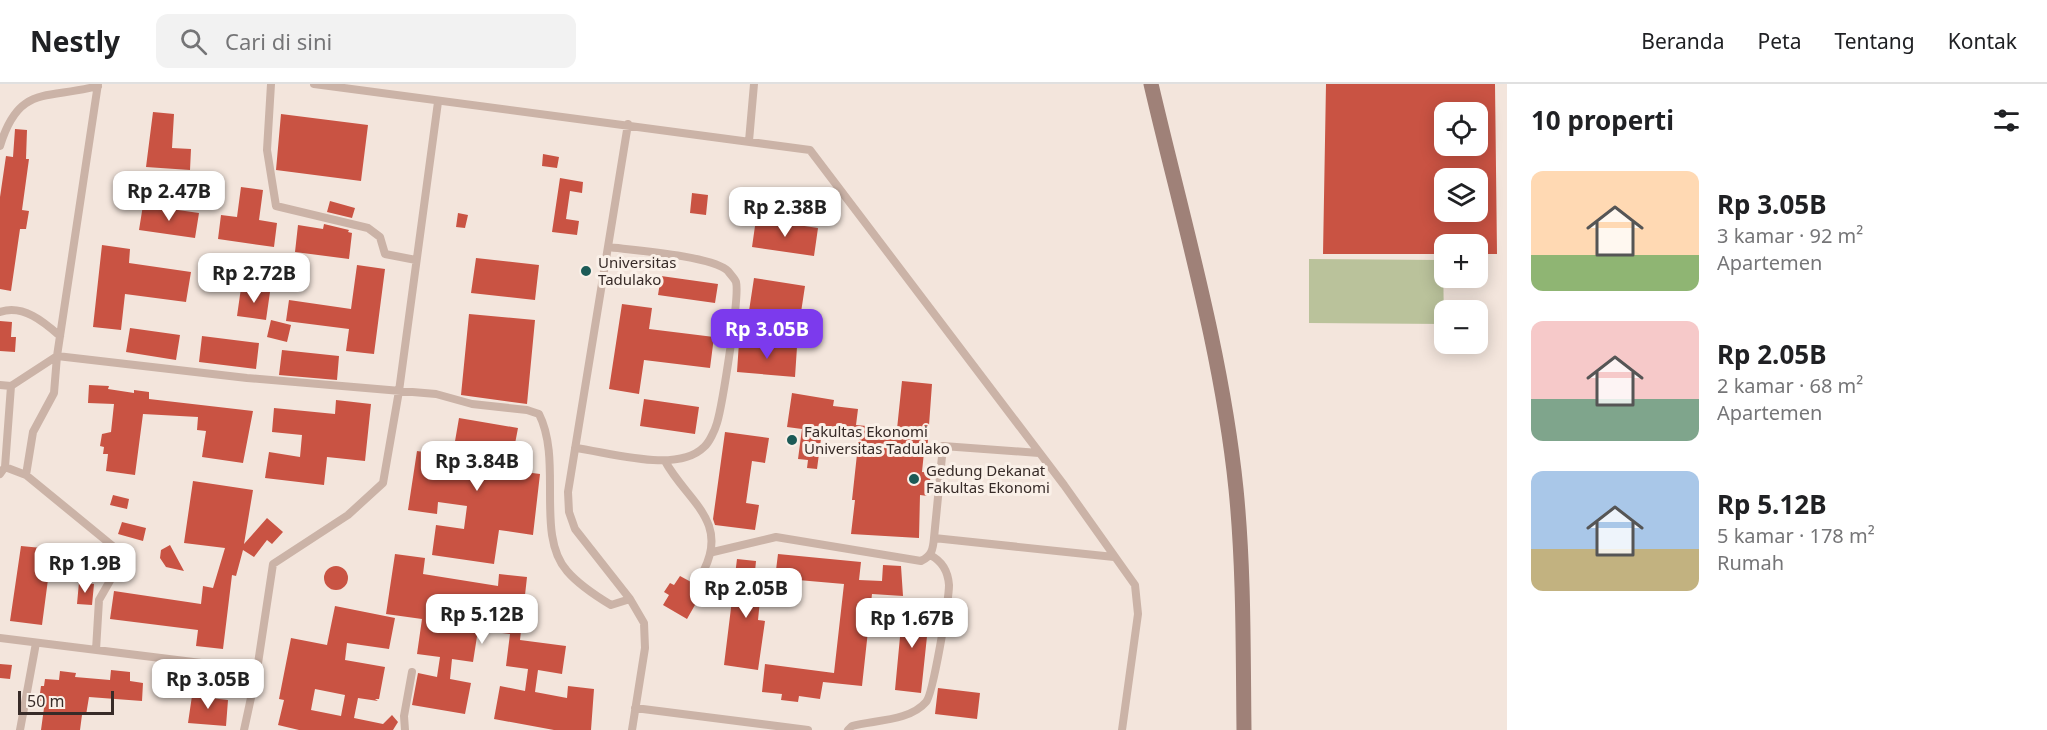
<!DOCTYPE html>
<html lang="id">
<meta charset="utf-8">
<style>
:root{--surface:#fff;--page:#f2f2f2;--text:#202124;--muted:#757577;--line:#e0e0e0;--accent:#7c3aed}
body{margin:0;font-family:"Noto Sans",sans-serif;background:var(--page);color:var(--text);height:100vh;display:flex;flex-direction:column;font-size:22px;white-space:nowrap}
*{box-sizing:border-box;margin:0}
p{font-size:20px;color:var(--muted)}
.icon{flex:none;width:33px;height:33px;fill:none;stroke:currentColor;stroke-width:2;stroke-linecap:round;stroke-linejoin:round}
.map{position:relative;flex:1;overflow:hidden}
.panel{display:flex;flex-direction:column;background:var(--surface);width:540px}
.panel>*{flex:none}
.controls{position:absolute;left:1434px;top:18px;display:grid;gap:12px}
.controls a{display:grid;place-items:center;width:54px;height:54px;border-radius:12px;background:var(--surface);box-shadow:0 3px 15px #0003;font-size:30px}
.scale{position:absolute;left:18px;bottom:15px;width:96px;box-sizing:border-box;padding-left:6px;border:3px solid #372b28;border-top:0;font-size:16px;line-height:21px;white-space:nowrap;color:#372b28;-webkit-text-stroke:4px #faf0e8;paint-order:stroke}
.price{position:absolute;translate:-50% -51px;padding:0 14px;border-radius:12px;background:#fff;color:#222;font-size:20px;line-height:39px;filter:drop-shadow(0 2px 3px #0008)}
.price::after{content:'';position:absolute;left:50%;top:36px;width:18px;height:14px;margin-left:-9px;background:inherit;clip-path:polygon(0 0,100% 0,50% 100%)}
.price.selected{background:var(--accent);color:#fff}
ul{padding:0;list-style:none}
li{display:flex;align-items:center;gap:18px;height:150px;padding:0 24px}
li span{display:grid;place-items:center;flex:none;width:168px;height:120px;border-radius:12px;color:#555}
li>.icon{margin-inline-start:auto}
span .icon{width:72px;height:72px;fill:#fffc;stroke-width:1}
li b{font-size:26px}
h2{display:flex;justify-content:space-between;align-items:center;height:72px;padding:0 24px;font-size:26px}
header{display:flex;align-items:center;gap:36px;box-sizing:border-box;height:84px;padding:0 30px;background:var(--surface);border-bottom:2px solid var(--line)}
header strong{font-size:28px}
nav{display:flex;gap:33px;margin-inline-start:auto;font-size:21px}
.search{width:420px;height:54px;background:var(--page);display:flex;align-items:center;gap:15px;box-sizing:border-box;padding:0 21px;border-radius:12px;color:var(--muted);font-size:22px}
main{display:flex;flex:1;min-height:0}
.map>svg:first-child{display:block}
.green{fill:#bac29b}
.building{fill:#c95343;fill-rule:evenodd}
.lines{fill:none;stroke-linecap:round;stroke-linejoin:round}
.lane{stroke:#cbb3a7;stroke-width:8}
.secondary{stroke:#9f8178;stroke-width:15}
.poi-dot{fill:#1c5a56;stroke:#faf0e8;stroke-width:2}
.labels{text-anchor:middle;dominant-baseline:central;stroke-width:6;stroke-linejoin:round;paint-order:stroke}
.poi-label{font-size:15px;fill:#372b28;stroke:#faf0e8;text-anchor:start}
</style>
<header>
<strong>Nestly</strong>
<div class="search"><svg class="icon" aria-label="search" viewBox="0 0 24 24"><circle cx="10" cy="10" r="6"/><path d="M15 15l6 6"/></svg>Cari di sini</div>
<nav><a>Beranda</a><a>Peta</a><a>Tentang</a><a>Kontak</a></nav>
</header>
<main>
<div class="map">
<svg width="1507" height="646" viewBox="0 0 1507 646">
<rect width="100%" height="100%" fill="#f3e5dc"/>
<!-- green -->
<path class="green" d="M1309 175 1443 176 1444 240 1309 239Z"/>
<!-- building -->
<path class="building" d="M1326 0H1495L1497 170H1478V160H1444V170H1323ZM1444 28H1478V62H1444ZM1444 94H1478V128H1444Z
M153 28 174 30 172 64 191 65 190 86 146 83Z
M281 30 368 41 361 97 276 86Z
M15 45 27 46 26 75H29L22 126 29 127 26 145H20L11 207 0 205V113L6 72 13 73Z
M543 70 559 73 557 84 542 82Z
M560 94 583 98 582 109 570 107 566 135 579 137 577 151 552 148Z
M241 103 263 106 259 136 277 139 274 163 218 155 221 131 237 133Z
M692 109 708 111 706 131 690 129Z
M330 117 355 124 352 134 327 128Z
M143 121 199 129 195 154 139 146Z
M458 129 468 131 465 144 456 143Z
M756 135 818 144 814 172 752 163Z
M324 140 349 146 348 148 352 149 349 175 295 168 298 141 323 145Z
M102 161 130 165 129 179 191 188 186 218 125 210 121 246 93 243Z
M476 174 539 181 535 216 471 209Z
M357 181 385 185 374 270 346 267 349 245 286 237 289 216 351 225Z
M661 192 718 200 715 219 658 211Z
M754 194 805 202 800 235 749 227Z
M241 204 270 208 266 236 237 232Z
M622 220 652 224 649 245 714 253 710 284 644 276 639 310 609 305Z
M469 230 535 236 527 320 461 311Z
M271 236 291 241 287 258 267 253Z
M0 237 12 238 11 253H16L15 268 0 267Z
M130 244 180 251 176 276 126 268Z
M202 252 259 259 256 285 199 278Z
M739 258 797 263 795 293 737 288Z
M282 266 339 272 337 296 279 291Z
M902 297 932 300 927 369 924 368 922 388 931 389 928 412 920 411 919 454 851 450 855 416H852L859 352 822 347 817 385 807 384 808 376 798 375 802 345 787 343 792 309 834 316 833 322 858 325 856 341 897 345Z
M89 301 109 302 108 305 134 309V306L149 308V315L253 327 243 379 202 373 206 347 197 346 198 333 143 330 135 391 106 387 108 370H103L104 363 100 362 102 350 111 348 114 320 88 319Z
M644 315 699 323 695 350 640 342Z
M336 316 371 320 365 377 327 373 324 401 265 394 269 368 300 373 302 351 272 348 274 324 335 330Z
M459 334 518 344 510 386 540 390 533 451 499 446 494 480 432 471 436 441 464 445 467 422 438 418 437 430 408 426 417 367 445 371 443 384 472 389 475 367 454 363Z
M725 348 769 354 765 379 752 377 746 419 759 421 755 446 715 441 713 435Z
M193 397 253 406 244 460 267 434 283 448 272 460 267 456 254 473 243 466 236 492 232 491 223 565 196 562 198 546 110 535 114 507 201 520 203 502 213 504 225 464 184 459Z
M113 411 129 415 127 425 110 421Z
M122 438 146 444 143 457 118 450Z
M170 461 184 487 166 483 160 474 161 466Z
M21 462 52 465 42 541 10 537Z
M395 470 425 474 423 490 498 502 499 490 527 493 520 556 566 562 562 590 538 586 535 608 567 614 568 602 594 605 591 646H554L494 635 500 602 525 607 528 585 506 582 510 550 478 546 473 578 452 575 450 595 471 599 465 630 412 621 418 589 437 593 440 573 417 570 422 535 386 530Z
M778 470 861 478 859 496 882 497 883 481 901 482 903 512 872 510 862 602 823 598 820 615 799 612 798 618 781 616 782 610 762 608 765 580 834 589 844 500 775 494Z
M737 475 756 477 754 498 769 500 766 517 760 516 758 536 765 537 758 586 724 581Z
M324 494a12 12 0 1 1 24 0a12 12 0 1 1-24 0Z
M680 492 704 505 687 535 663 521 669 511 664 508 670 499 674 501Z
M79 498 94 500 92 521 77 520Z
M903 521 930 524 921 609 895 606Z
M335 522 395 534 389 565 347 559 345 576 385 583 379 615H375L378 617 358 614 354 634 383 640 392 631 398 638 393 646H299L278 641 284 616 279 615 291 554 327 561ZM315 605 345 611 341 632 311 626Z
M0 580 12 581 10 595 0 594Z
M111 586 130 588V597L143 599 142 617 89 613 86 631H82L80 646H41L44 624H41L42 617H39L41 602H44L45 595 59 596 60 587 76 589 75 593 110 596Z
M938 604 980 609 977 635 935 630Z
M193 605 203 606 202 613 228 616 226 642 188 639Z"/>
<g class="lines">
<!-- lane -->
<path class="lane" d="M271 0 267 66 276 122 368 144 380 153 385 170 416 176
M314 0 810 66 1064 401 1135 501 1138 530 1122 646
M628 40 568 408 569 428 575 445 630 515 644 539 645 564 632 646
M749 57 754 0
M0 62C19 0 46 16 98 2
M0 228C23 220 44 238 60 252
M0 301 11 302 5 383 0 390
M11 302 57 272 98 0
M575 364C609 368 677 390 704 363 709 359 715 346 717 339 722 322 740 212 736 198 735 195 730 190 728 187 713 172 632 166 608 163
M1039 369 943 362 934 454 1114 473
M665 377C686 416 729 436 704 486
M5 383 26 391 120 468 119 481 99 516 96 566
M26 391 33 348 54 309 57 272 247 294 436 310 472 320 527 326 539 330C563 377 535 451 567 487 579 501 596 512 611 521L630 515
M713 468 776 453 921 477C932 472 933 465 934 454
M0 554 257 586
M635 624 808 646
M20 646 36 559
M244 646 257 586 273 480 348 431 383 399 399 307 438 18
M405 646 404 632 412 588
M848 646 852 642C875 636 910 637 926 618 933 611 949 514 949 501 948 487 942 477 930 471"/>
<!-- secondary -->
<path class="secondary" d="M1151 0C1182 133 1222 268 1236 405 1244 485 1243 566 1244 646"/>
</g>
<!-- markers -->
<g class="poi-dot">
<circle cx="586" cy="187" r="6"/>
<circle cx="792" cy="356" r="6"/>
<circle cx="914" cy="395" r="6"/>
</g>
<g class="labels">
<!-- poi labels -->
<g class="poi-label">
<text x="598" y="178">Universitas<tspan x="598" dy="17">Tadulako</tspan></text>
<text x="804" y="347">Fakultas Ekonomi<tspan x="804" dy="17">Universitas Tadulako</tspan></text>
<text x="926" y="386">Gedung Dekanat<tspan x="926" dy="17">Fakultas Ekonomi</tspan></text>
</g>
</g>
</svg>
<div class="controls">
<a><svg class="icon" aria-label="locate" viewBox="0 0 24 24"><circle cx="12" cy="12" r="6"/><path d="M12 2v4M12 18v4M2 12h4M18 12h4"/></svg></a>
<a><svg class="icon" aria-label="layers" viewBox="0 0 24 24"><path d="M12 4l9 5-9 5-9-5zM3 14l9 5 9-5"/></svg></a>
<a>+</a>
<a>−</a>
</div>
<div class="scale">50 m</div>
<b class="price" style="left:169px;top:138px">Rp 2.47B</b>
<b class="price" style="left:785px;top:154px">Rp 2.38B</b>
<b class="price" style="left:254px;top:220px">Rp 2.72B</b>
<b class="price selected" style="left:767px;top:276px">Rp 3.05B</b>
<b class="price" style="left:477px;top:408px">Rp 3.84B</b>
<b class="price" style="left:85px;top:510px">Rp 1.9B</b>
<b class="price" style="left:746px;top:535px">Rp 2.05B</b>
<b class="price" style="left:482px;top:561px">Rp 5.12B</b>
<b class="price" style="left:912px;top:565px">Rp 1.67B</b>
<b class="price" style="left:208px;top:626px">Rp 3.05B</b>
</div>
<section class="panel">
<h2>10 properti<svg class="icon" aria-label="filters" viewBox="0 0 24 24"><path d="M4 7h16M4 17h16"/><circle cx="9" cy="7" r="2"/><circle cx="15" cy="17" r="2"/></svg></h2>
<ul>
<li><span style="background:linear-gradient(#ffd9b3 70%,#8fb573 0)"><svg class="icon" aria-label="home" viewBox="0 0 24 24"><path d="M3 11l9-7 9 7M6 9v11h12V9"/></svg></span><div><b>Rp 3.05B</b><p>3 kamar · 92 m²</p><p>Apartemen</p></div></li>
<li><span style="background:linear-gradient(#f6c9c9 65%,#7fa58c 0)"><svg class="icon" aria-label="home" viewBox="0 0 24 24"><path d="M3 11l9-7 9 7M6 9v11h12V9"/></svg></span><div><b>Rp 2.05B</b><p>2 kamar · 68 m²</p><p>Apartemen</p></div></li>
<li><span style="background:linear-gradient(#a9c7e8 65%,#c2b280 0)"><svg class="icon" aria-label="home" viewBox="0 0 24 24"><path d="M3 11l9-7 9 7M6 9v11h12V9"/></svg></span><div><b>Rp 5.12B</b><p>5 kamar · 178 m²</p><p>Rumah</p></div></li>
</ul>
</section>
</main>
